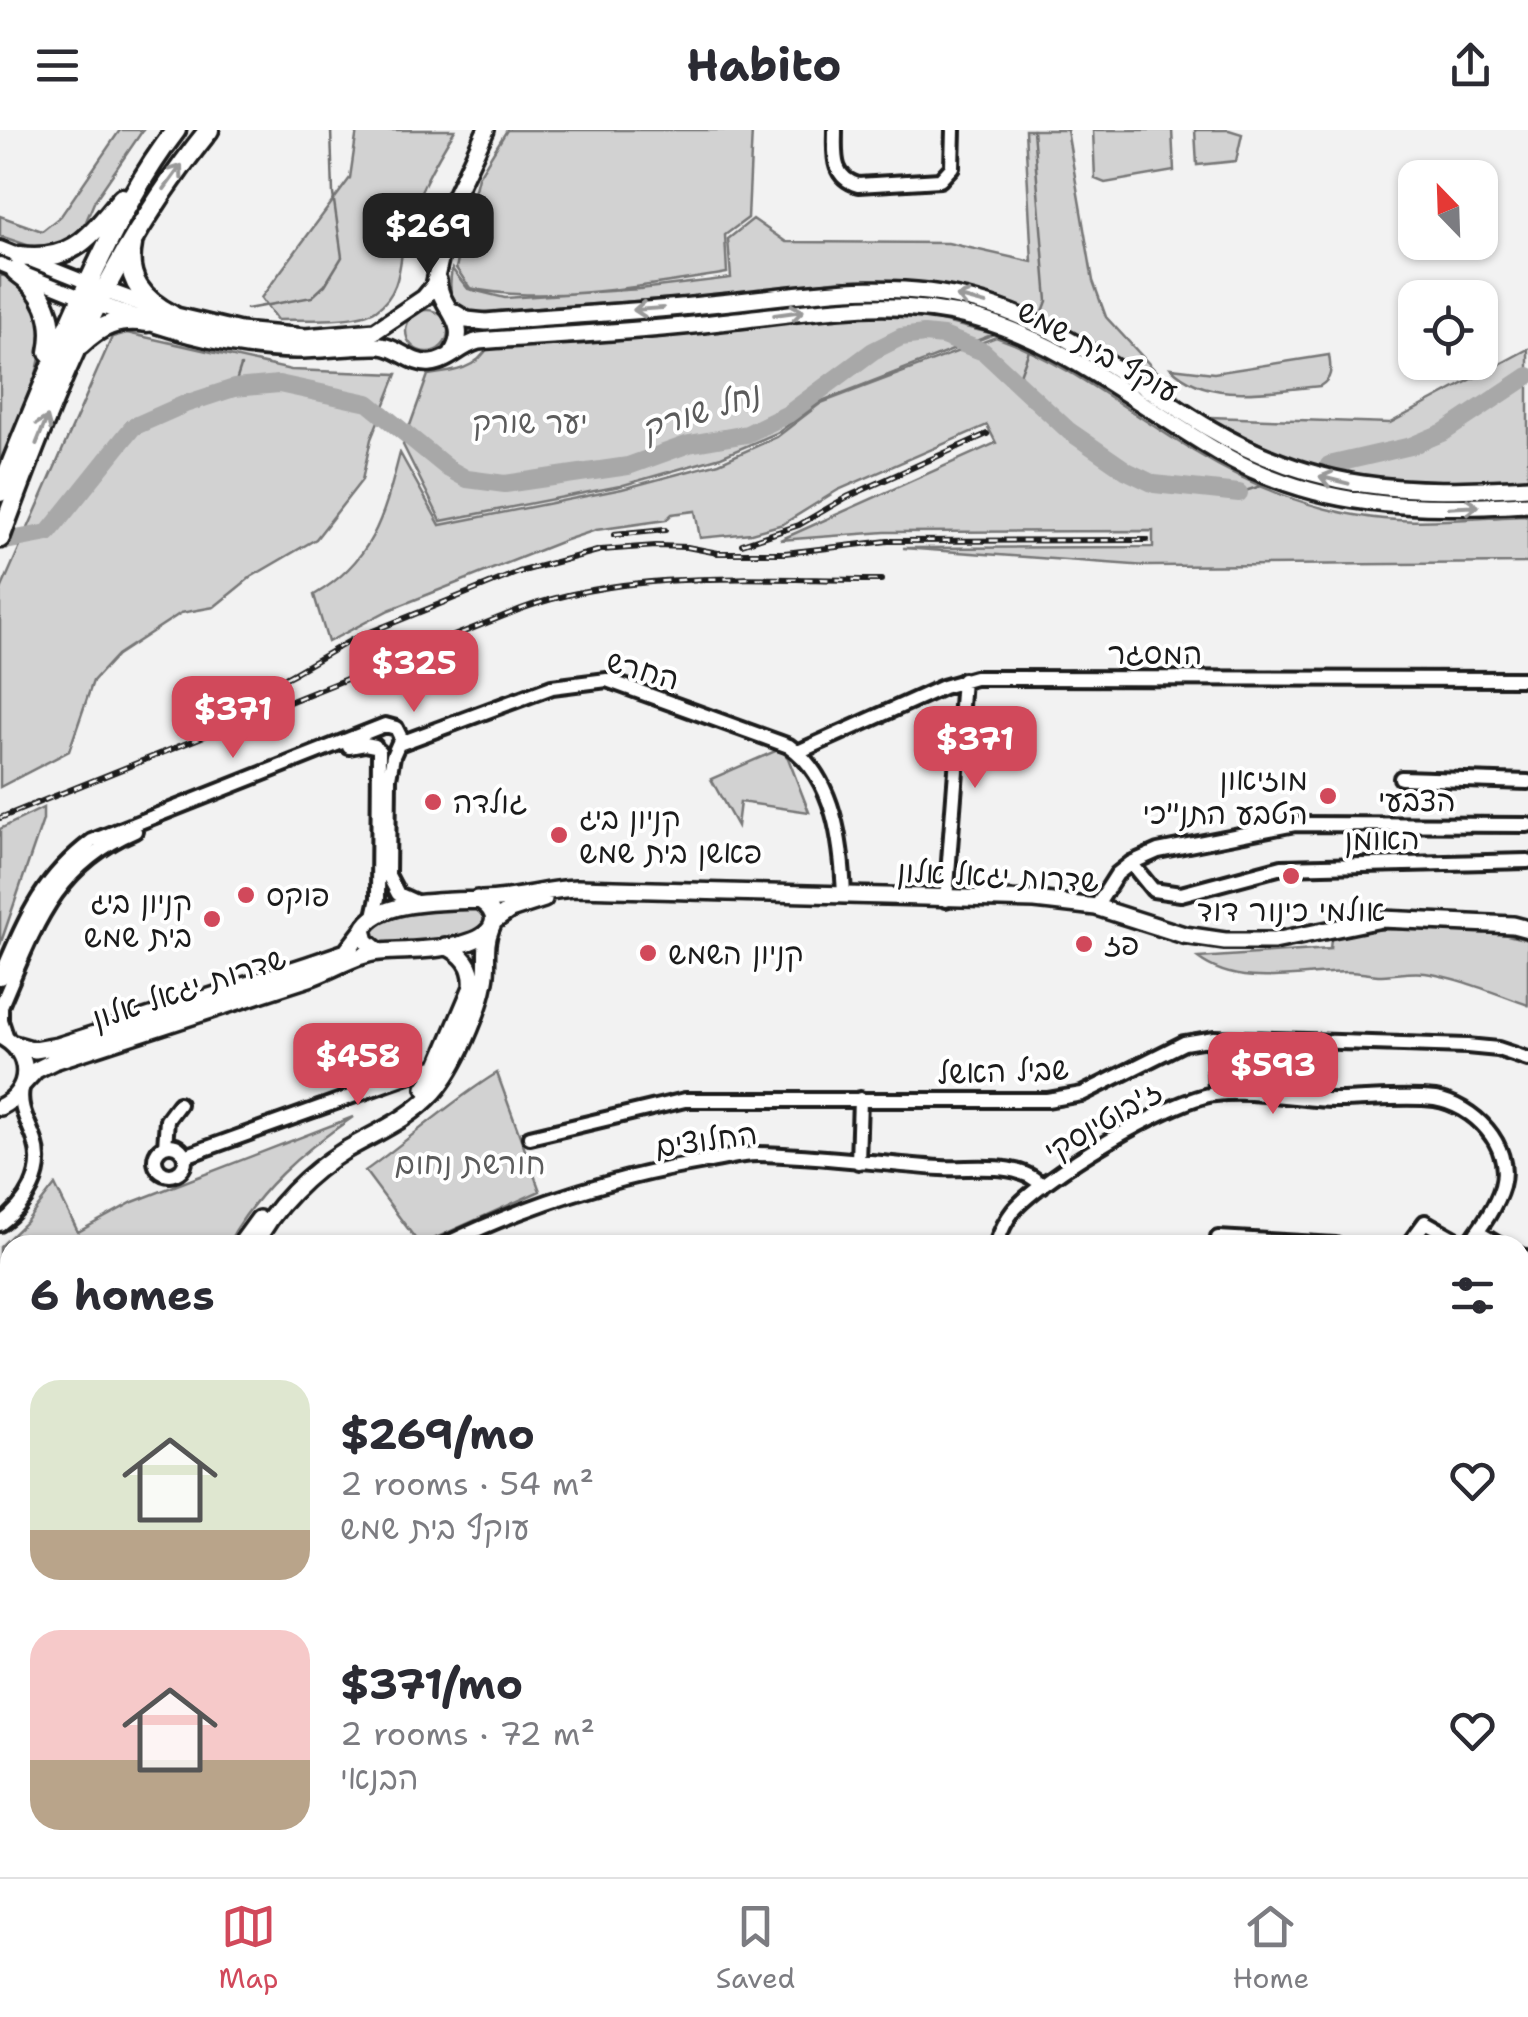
<!DOCTYPE html>
<meta charset="utf-8">
<style>
:root{--surface:#fff;--page:#f7f7f7;--text:#2b2b33;--muted:#7c7c81;--line:#e1e1e2;--accent:#d1495b}
body{margin:0;font-family:"Shantell Sans","Playpen Sans Hebrew",sans-serif;background:var(--page);color:var(--text);height:100vh;display:flex;flex-direction:column;font-size:38px;white-space:nowrap}
*{box-sizing:border-box;margin:0}
p{font-size:32px;color:var(--muted)}
.icon{flex:none;width:55px;height:55px;fill:none;stroke:currentColor;stroke-width:2;stroke-linecap:round;stroke-linejoin:round}
.map{position:relative;flex:1;overflow:hidden}
.panel{position:absolute;left:0px;top:1105px;width:1530px;height:642px;display:flex;flex-direction:column;background:var(--surface);border-radius:30px 30px 0 0;box-shadow:0 2px 8px #0004}
.panel>*{flex:none}
.needle{width:65px;rotate:337deg}
.fabs{position:absolute;left:1398px;top:30px;display:grid;gap:20px}
.fabs a{display:grid;place-items:center;width:100px;height:100px;border-radius:20px;background:var(--surface);box-shadow:0 2px 8px #0004;font-size:50px}
.price{position:absolute;translate:-50% -85px;padding:0 22px;border-radius:20px;background:var(--accent);color:#fff;font-size:32px;line-height:65px;filter:drop-shadow(0 2px 5px #0008)}
.price::after{content:'';position:absolute;left:50%;top:60px;width:30px;height:22px;margin-left:-15px;background:inherit;clip-path:polygon(0 0,100% 0,50% 100%)}
.price.selected{background:#222;color:#fff}
ul{padding:0;list-style:none}
li{display:flex;align-items:center;gap:30px;height:250px;padding:0 30px}
li span{display:grid;place-items:center;flex:none;width:280px;height:200px;border-radius:30px;color:#555}
li>.icon{margin-inline-start:auto}
span .icon{width:120px;height:120px;fill:#fffc;stroke-width:1}
li b{font-size:42px}
h2{display:flex;justify-content:space-between;align-items:center;height:120px;padding:0 30px;font-size:42px}
header{display:flex;justify-content:space-between;align-items:center;height:130px;padding:0 30px;background:var(--surface);font-size:45px;font-weight:700}
.tab-bar{display:flex;justify-content:space-around;align-items:center;height:140px;border-top:2px solid var(--line);background:var(--surface);font-size:28px;color:var(--muted)}
.tab-bar a{display:grid;justify-items:center;gap:5px}
.tab-bar .selected{color:var(--accent)}
.map>svg:first-child{display:block}
.green{fill:#d2d2d2;stroke:#777;stroke-width:2.5}
.lines{fill:none;stroke-linecap:round;stroke-linejoin:round}
.stream{stroke:#707070;stroke-width:2.5}
.river{stroke:#a8a8a8;stroke-width:18}
.minor-casing{stroke:#1c1c1c;stroke-width:20}
.major-casing{stroke:#1c1c1c;stroke-width:22}
.highway-casing{stroke:#1c1c1c;stroke-width:25}
.minor{stroke:#fff;stroke-width:12}
.major{stroke:#fff;stroke-width:15}
.highway{stroke:#fff;stroke-width:18}
.rail-casing{stroke:#1c1c1c;stroke-width:6}
.rail{stroke:#fff;stroke-width:2.5;stroke-dasharray:8;stroke-linecap:butt}
.oneway{stroke:#999}
.poi-dot{fill:#d1495b;stroke:#fff;stroke-width:4}
.labels{text-anchor:middle;dominant-baseline:central;stroke-width:8;stroke-linejoin:round;paint-order:stroke}
.street-label{font-size:30px;fill:#1c1c1c;stroke:#fff}
.park-label{font-size:30px;fill:#5c5c5c;stroke:#fff}
.poi-label{font-size:30px;fill:#1c1c1c;stroke:#fff;text-anchor:start}
.water-label{font-size:32px;font-style:italic;fill:#5b5b5b;stroke:#fff}
</style>
<header><svg class="icon" aria-label="menu" viewBox="0 0 24 24"><path d="M4 6h16M4 12h16M4 18h16"/></svg>Habito<svg class="icon" aria-label="share" viewBox="0 0 24 24"><path d="M12 15V3M7 8l5-5 5 5M5 13v7h14v-7"/></svg></header>
<div class="map">
<svg width="1528" height="1747" viewBox="0 0 1528 1747">
<rect width="100%" height="100%" fill="#f2f2f2"/>
<filter id="ink" filterUnits="userSpaceOnUse"><feTurbulence type="fractalNoise" baseFrequency=".01" numOctaves="2"/><feDisplacementMap in="SourceGraphic" scale="20" xChannelSelector="R" yChannelSelector="G"/><feConvolveMatrix kernelMatrix="1 2 1 2 8 2 1 2 1" color-interpolation-filters="sRGB"/></filter>
<g filter="url(#ink)">
<!-- green -->
<path class="green" d="M120 0H143L95 70 79 108 42 120 0 106V86L42 101 61 86Z
M357 0H455C436 30 418 62 407 97 398 126 405 160 376 180 357 193 300 189 277 190L261 168 350 48Z
M507 0H752L748 88 725 105 727 143C652 155 543 175 470 158L456 138 478 47Z
M1025 0H1067L1093 151 1106 187 1186 274 976 167 922 153 841 150 733 164 468 183C450 171 448 160 452 139L468 159 505 168 640 159 731 148 728 109 753 89 786 112 948 113 1032 132Z
M1093 0H1172L1174 41 1105 53 1095 49Z
M1195 0H1229L1242 4 1236 31 1197 35Z
M0 144C83 177 22 279 0 335Z
M843 179 904 182 994 204 819 272 779 302 721 327 620 356 441 391 403 315 428 245C453 242 478 239 489 215Z
M406 201a21 21 0 1 1 42 0a21 21 0 1 1-42 0Z
M127 203 291 240 397 244 371 309 362 350 316 409 251 447 214 477 181 483 117 525 93 551 69 621 0 657V462L112 207Z
M996 207C1069 233 1129 283 1195 322 1256 359 1325 386 1397 390 1440 393 1485 387 1528 386V433L1147 436 903 418 1153 417V401L885 402 780 410 996 313 987 295 838 360 783 394 751 403 700 408 695 381 672 384 666 390 596 400 563 411 389 480 328 512 314 465C374 430 384 385 400 323L440 395 622 359 719 333 777 307 821 273Z
M1528 219V355C1483 355 1434 360 1389 354 1322 346 1267 319 1209 287L1390 293Z
M1329 225C1331 239 1333 248 1320 256 1272 260 1208 275 1171 238L1214 243Z
M780 619 788 628 809 682 740 672 737 696 711 649Z
M43 678V690L0 815V699Z
M477 778 486 791 484 797C457 817 408 818 376 813L370 806 372 797C400 778 445 775 477 778Z
M1405 799 1503 804 1528 810V875C1494 863 1460 848 1425 843 1410 841 1394 845 1378 845 1368 844 1358 842 1348 842 1299 843 1240 860 1198 828L1330 819 1331 809 1371 800Z
M497 943 540 1061 420 1115 365 1041C410 1009 451 971 497 943Z
M353 987C301 1022 257 1060 227 1115H10V1216L0 1205V1117L26 1092 55 1055 78 1102 133 1072Z
M0 1237 10 1247V1352L0 1362Z"/>
<g class="lines">
<!-- stream -->
<path class="stream" d="M1033 0 1047 171 1041 187
M247 179 312 167 325 155 342 127 333 64 331 0
M1017 253 1030 218
M234 258 241 236
M1239 363 1270 353
M0 1232 10 1242"/>
<!-- river -->
<path class="river" d="M1329 335 1411 316 1444 302 1528 246
M0 412 48 403 133 297 185 274 234 258 279 254 368 273 449 339 467 349 505 354 628 336 689 314 747 304 788 284 873 221 901 207 924 204 943 206 984 222 1069 301 1127 341 1154 354 1239 363"/>
<!-- minor casing -->
<g class="minor-casing">
<path id="minor" d="M835 0C835 24 831 47 858 55L940 50 952 37 953 0
M0 118 88 153
M0 134 81 167
M401 613 552 557 607 550 789 616C835 648 842 715 844 766
M349 617 365 614 375 616
M798 622 943 557 975 548 1528 549
M1401 648 1528 652
M1131 733 1158 721 1295 694 1528 695
M946 770 963 550
M1096 777 1117 744 1131 733 1153 760 1181 764 1282 737 1528 731
M374 786 378 768 379 621
M0 848C25 791 40 750 92 711L385 595 396 598 401 608 393 626 389 648 388 745 398 764 418 773
M1214 908 1216 964
M7 909 1 891V876C34 800 53 736 135 701
M530 1007 685 970H1047L1082 964 1184 913 1214 908 1467 916 1498 919 1528 929
M155 1030a15 15 0 1 1 30 0a15 15 0 1 1-30 0Z
M165 1016 167 990 179 974
M185 1026 439 935
M858 1032 860 969
M0 1094C26 1075 46 1044 35 1011 29 993 18 978 22 958
M1477 1102 1499 1115
M1218 1108 1336 1115
M444 1115C526 1075 615 1047 705 1032 722 1029 741 1024 758 1024 819 1025 880 1034 941 1038 972 1040 1020 1030 1042 1056
M996 1115C1000 1103 1005 1091 1013 1081 1041 1047 1171 969 1215 964 1255 959 1296 970 1336 970 1368 970 1404 965 1435 969 1473 975 1513 1015 1502 1056 1496 1077 1481 1097 1468 1115
M1408 1115 1425 1092 1466 1115
M1520 1125 1528 1128
M1520 1194 1528 1197
M1520 1239 1528 1241
M1520 1349 1528 1352
M1520 1489H1528
M0 1576 10 1577
M1520 1628 1528 1624
M1334 1738 1341 1747
M230 1744V1747
M375 1747 394 1738
M675 1747 692 1738
M691 1747 733 1743 806 1747
M837 1747 866 1738
M998 1747 1007 1738
M1308 1747 1326 1738
M1525 1747 1528 1742"/>
</g>
<!-- major casing -->
<g class="major-casing">
<path id="major" d="M438 150C439 179 472 192 452 223
M96 157 172 185 240 201 305 207 375 201 424 168 434 156 454 68 486 0
M88 170C155 196 223 219 296 220 324 220 353 215 381 216 400 218 412 235 431 233 448 232 461 215 479 211 559 205 640 202 720 192 807 183 889 165 975 188 1064 212 1141 277 1220 323 1320 380 1417 380 1528 374
M452 181 467 190 486 192C564 185 642 182 720 173 806 164 890 148 975 171 1060 193 1133 252 1207 297 1316 362 1405 364 1528 357
M493 792 510 780 544 769
M378 821 366 811 363 800C379 765 464 773 498 769 524 767 549 759 577 758L1035 770 1096 777 1184 805 1225 811H1274L1382 789 1513 795 1528 799
M0 906C33 922 33 961 0 977
M14 914 35 920 58 916 308 835 346 822 363 800
M23 954 36 940 54 931C139 903 224 876 309 848 330 841 359 823 380 822 406 820 464 821 485 804 501 791 492 777 477 769
M425 958 435 944 472 857C474 836 463 824 445 816
M240 1115 259 1089
M255 1115C272 1078 310 1042 344 1021 375 1003 410 989 434 962 456 937 479 883 485 851 489 832 483 817 491 798
M569 1747 571 1738"/>
</g>
<!-- highway casing -->
<g class="highway-casing">
<path id="highway" d="M132 115C125 149 143 170 172 185
M19 126C74 133 90 106 122 68
M16 141C44 160 56 189 49 222
M80 215C99 196 119 187 147 192
M0 362C30 287 60 213 94 141 118 91 142 44 176 0
M0 408C55 258 108 125 209 0"/>
</g>
<!-- minor -->
<use href="#minor" class="minor"/>
<!-- major -->
<use href="#major" class="major"/>
<!-- highway -->
<use href="#highway" class="highway"/>
<!-- rail casing -->
<g class="rail-casing">
<path id="rail" d="M614 405 665 400
M742 414 799 395 847 367 987 304
M282 550 353 509 519 442 601 420 656 416 687 417 718 423H785L888 411 1147 410
M188 598 295 543
M0 688 521 479C634 438 763 450 881 450"/>
</g>
<!-- rail -->
<use href="#rail" class="rail"/>
</g>
<!-- one-way arrows -->
<defs><path id="oneway-shaft" d="M-6 0H5M1.5-3L5.5 0L1.5 3" fill="none" stroke-width="1.6" stroke-linecap="round" stroke-linejoin="round" transform="scale(2.5)"/></defs>
<g class="oneway">
<use href="#oneway-shaft" transform="translate(173 47) rotate(-54)"/>
<use href="#oneway-shaft" transform="translate(971 170) rotate(-165)"/>
<use href="#oneway-shaft" transform="translate(648 179) rotate(176)"/>
<use href="#oneway-shaft" transform="translate(789 183) rotate(-8)"/>
<use href="#oneway-shaft" transform="translate(42 300) rotate(-68)"/>
<use href="#oneway-shaft" transform="translate(1334 350) rotate(-166)"/>
<use href="#oneway-shaft" transform="translate(1464 377) rotate(-3)"/>
</g>
</g>
<!-- markers -->
<g class="poi-dot">
<circle cx="1328" cy="666" r="10"/>
<circle cx="433" cy="672" r="10"/>
<circle cx="559" cy="705" r="10"/>
<circle cx="1291" cy="746" r="10"/>
<circle cx="246" cy="765" r="10"/>
<circle cx="212" cy="789" r="10"/>
<circle cx="1084" cy="814" r="10"/>
<circle cx="648" cy="823" r="10"/>
</g>
<g class="labels">
<!-- street labels -->
<g class="street-label">
<text transform="translate(1098 221) rotate(29)">עוקף בית שמש</text>
<text x="1155" y="523">המסגר</text>
<text transform="translate(643 540) rotate(15)">החרש</text>
<text x="1417" y="670">הצבעי</text>
<text transform="translate(1382 709) rotate(-1)">האומן</text>
<text transform="translate(998 746) rotate(3)">שדרות יגאל אלון</text>
<text transform="translate(189 858) rotate(-18)">שדרות יגאל אלון</text>
<text transform="translate(1003 941) rotate(-2)">שביל האשל</text>
<text transform="translate(1103 991) rotate(-30)">ז'בוטינסקי</text>
<text transform="translate(706 1010) rotate(-8)">החלוצים</text>
</g>
<!-- park labels -->
<g class="park-label">
<text x="530" y="292">יער שורק</text>
<text x="470" y="1033">חורשת נחום</text>
</g>
<!-- poi labels -->
<g class="poi-label">
<text x="1308" y="649" text-anchor="end">מוזיאון<tspan x="1308" dy="34">הטבע התנ"כי</tspan></text>
<text x="453" y="672">גולדה</text>
<text x="579" y="688">קניון ביג<tspan x="579" dy="34">פאשן בית שמש</tspan></text>
<text x="266" y="765">פוקס</text>
<text x="192" y="772" text-anchor="end">קניון ביג<tspan x="192" dy="34">בית שמש</tspan></text>
<text x="1291" y="780" text-anchor="middle">אולמי כינור דוד</text>
<text x="1104" y="814">פז</text>
<text x="668" y="823">קניון השמש</text>
</g>
<!-- water labels -->
<g class="water-label">
<text transform="translate(700 281) rotate(-18)">נחל שורק</text>
</g>
</g>
</svg>
<div class="fabs">
<a><svg class="needle" viewBox="-14 -14 28 28"><path d="M0-13l5 13h-10z" fill="#e53935"/><path d="M0 13l5-13h-10z" fill="#7c7c81"/></svg></a>
<a><svg class="icon" aria-label="locate" viewBox="0 0 24 24"><circle cx="12" cy="12" r="6"/><path d="M12 2v4M12 18v4M2 12h4M18 12h4"/></svg></a>
</div>
<b class="price selected" style="left:428px;top:148px">$269</b>
<b class="price" style="left:414px;top:585px">$325</b>
<b class="price" style="left:233px;top:631px">$371</b>
<b class="price" style="left:975px;top:661px">$371</b>
<b class="price" style="left:358px;top:978px">$458</b>
<b class="price" style="left:1273px;top:987px">$593</b>
<section class="panel">
<h2>6 homes<svg class="icon" aria-label="filters" viewBox="0 0 24 24"><path d="M4 7h16M4 17h16"/><circle cx="9" cy="7" r="2"/><circle cx="15" cy="17" r="2"/></svg></h2>
<ul>
<li><span style="background:linear-gradient(#dfe7d0 75%,#b9a48a 0)"><svg class="icon" aria-label="home" viewBox="0 0 24 24"><path d="M3 11l9-7 9 7M6 9v11h12V9"/></svg></span><div><b>$269/mo</b><p>2 rooms · 54 m²</p><p>עוקף בית שמש</p></div><svg class="icon" aria-label="heart" viewBox="0 0 24 24"><path d="M12 20l-8-8c-3-5 5-10 8-4 3-6 11-1 8 4z"/></svg></li>
<li><span style="background:linear-gradient(#f6c9c9 65%,#b9a48a 0)"><svg class="icon" aria-label="home" viewBox="0 0 24 24"><path d="M3 11l9-7 9 7M6 9v11h12V9"/></svg></span><div><b>$371/mo</b><p>2 rooms · 72 m²</p><p>הבנאי</p></div><svg class="icon" aria-label="heart" viewBox="0 0 24 24"><path d="M12 20l-8-8c-3-5 5-10 8-4 3-6 11-1 8 4z"/></svg></li>
</ul>
</section>
</div>
<nav class="tab-bar">
<a class="selected"><svg class="icon" aria-label="map" viewBox="0 0 24 24"><path d="M3 6l6-2 6 2 6-2v14l-6 2-6-2-6 2zM9 4v14M15 6v14"/></svg>Map</a>
<a><svg class="icon" aria-label="saved" viewBox="0 0 24 24"><path d="M7 4h10v16l-5-4-5 4z"/></svg>Saved</a>
<a><svg class="icon" aria-label="home" viewBox="0 0 24 24"><path d="M3 11l9-7 9 7M6 9v11h12V9"/></svg>Home</a>
</nav>
